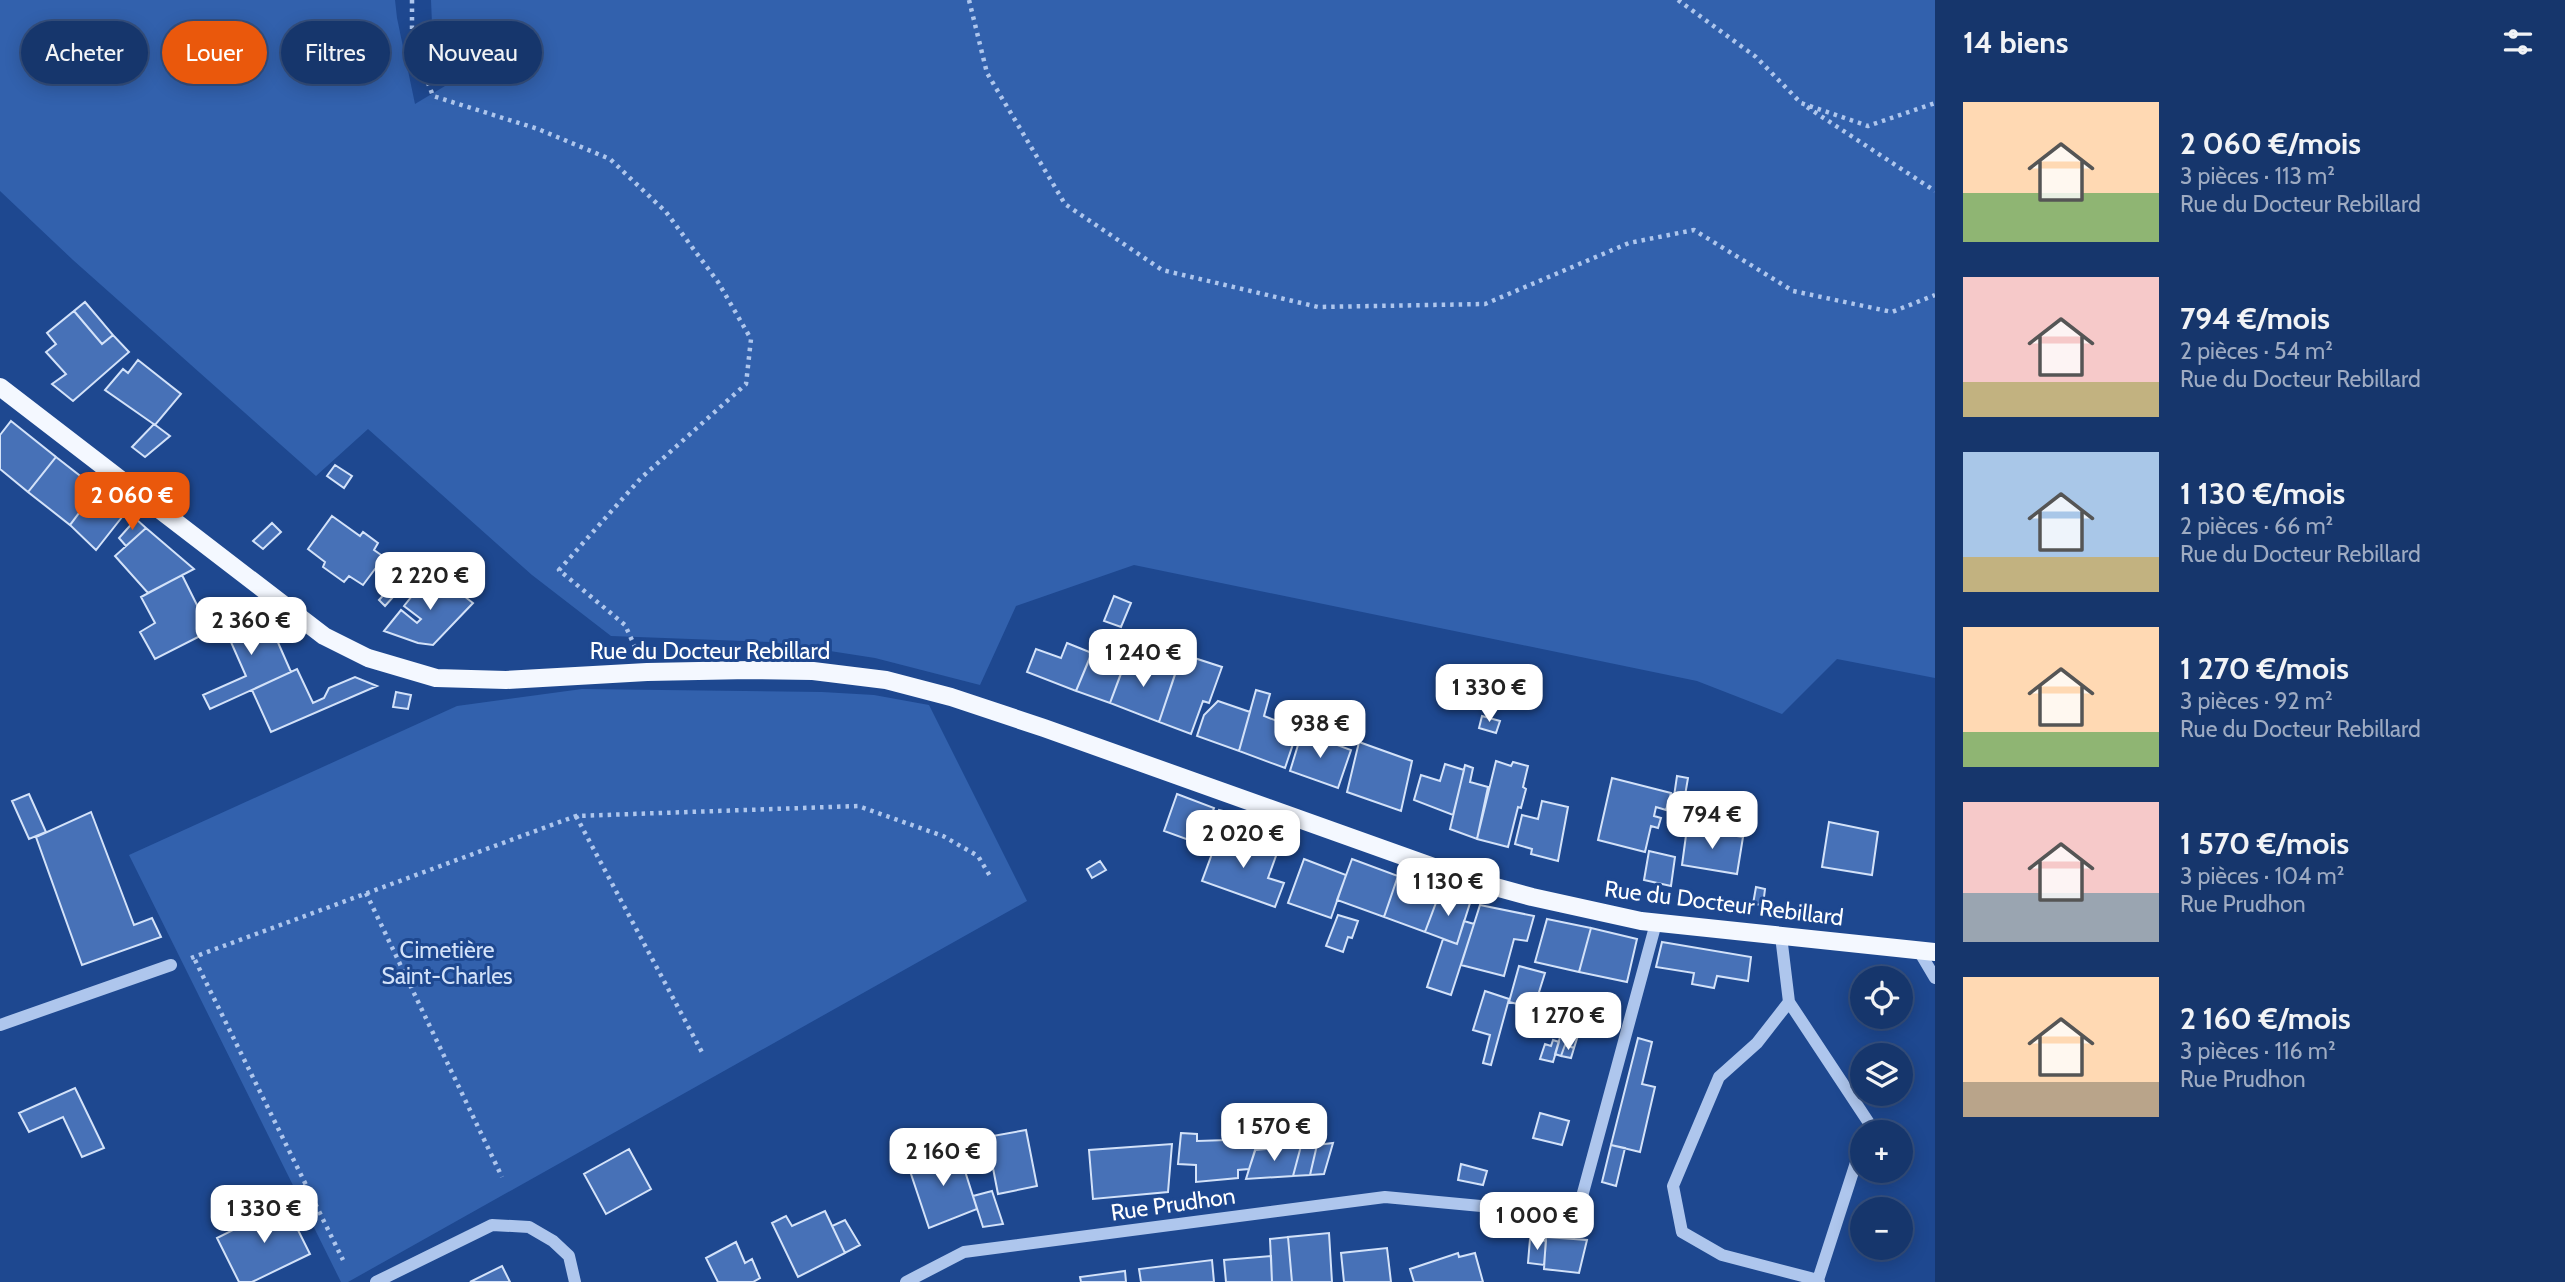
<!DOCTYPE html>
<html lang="fr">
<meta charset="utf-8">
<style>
:root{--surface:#16366c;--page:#234174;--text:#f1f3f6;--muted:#9eabc2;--line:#35507f;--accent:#ea580c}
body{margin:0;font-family:Cabin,sans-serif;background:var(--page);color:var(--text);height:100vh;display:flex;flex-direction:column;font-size:26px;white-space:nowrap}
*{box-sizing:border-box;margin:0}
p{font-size:23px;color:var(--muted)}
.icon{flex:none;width:38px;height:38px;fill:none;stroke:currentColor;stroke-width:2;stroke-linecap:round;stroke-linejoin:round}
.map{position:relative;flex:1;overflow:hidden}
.drawer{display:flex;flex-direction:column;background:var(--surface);width:630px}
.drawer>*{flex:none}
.top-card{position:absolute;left:21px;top:21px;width:665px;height:63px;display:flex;gap:14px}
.tools{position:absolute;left:1850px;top:966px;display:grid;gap:14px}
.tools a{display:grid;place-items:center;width:63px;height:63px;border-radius:50%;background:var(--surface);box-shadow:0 4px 18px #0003,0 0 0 2px var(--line);font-size:35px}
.price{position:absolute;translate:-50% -60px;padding:0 16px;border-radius:14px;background:#fff;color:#222;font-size:23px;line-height:46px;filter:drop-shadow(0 2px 4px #0008)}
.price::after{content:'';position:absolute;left:50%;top:42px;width:21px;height:16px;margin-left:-10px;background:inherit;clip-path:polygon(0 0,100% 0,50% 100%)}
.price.selected{background:var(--accent);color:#fff}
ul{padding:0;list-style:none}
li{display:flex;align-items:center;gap:21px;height:175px;padding:0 28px}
li span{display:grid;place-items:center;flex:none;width:196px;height:140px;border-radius:0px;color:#555}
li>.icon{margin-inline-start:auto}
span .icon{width:84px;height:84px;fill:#fffc;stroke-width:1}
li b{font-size:30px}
h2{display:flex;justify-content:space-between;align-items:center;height:84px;padding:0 28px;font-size:30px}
.pill{padding:0 24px;border-radius:32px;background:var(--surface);box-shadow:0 4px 18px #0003,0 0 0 2px var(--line);font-size:24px;line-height:63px}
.pill.selected{background:var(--accent);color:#fff}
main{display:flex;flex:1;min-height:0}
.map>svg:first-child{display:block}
.green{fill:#3261ad}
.building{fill:#4771b7;stroke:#d3e2f9;stroke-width:2}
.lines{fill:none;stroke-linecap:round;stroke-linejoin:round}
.path{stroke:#aec6ed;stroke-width:4.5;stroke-dasharray:3.5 5;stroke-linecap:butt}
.minor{stroke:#aec6ed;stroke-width:12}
.major{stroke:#f4f8ff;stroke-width:18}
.labels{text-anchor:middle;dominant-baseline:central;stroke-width:6;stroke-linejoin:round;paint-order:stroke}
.street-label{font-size:23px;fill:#fff;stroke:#1e4890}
.park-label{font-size:23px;fill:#d3e2f9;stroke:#1e4890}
</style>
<main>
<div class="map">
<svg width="1935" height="1282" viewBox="0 0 1935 1282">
<rect width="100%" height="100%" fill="#1e4890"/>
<!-- green -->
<path class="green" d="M0 0H395L397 18 415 104 455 80 432 24 431 0H1935V678L1837 659 1782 714 1697 681 1134 565 1016 606 980 685 875 658 772 642 611 636 532 575 368 429 316 476 73 260 0 191Z
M582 689 822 692 874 695 929 705 1027 901 348 1282H341L129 855 457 706Z"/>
<!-- building -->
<path class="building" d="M85 302 113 335 102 344 74 311Z
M74 311 102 344 113 335 129 352 73 401 52 384 66 374 46 352 56 344 47 333Z
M138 360 181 394 155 425 105 390 123 369 128 373Z
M11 421 56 457 28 492 0 469V435Z
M154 424 170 436 145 457 132 447Z
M56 457 97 489 70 525 28 492Z
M335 465 352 476 344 488 327 476Z
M97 489 126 512 96 550 70 525Z
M332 516 360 536 363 532 378 543 374 550 384 557 363 585 349 576 344 582 323 567 325 562 308 549Z
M136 519 146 528 126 546 119 538Z
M272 523 281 532 263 549 253 541Z
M146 528 194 569 148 593 115 556Z
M433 559 439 564 433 572 426 567Z
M432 571 473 603 433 645 418 643 384 631 401 610 417 623 421 619 404 606Z
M182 575 210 631 155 659 140 632 155 623 141 597Z
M387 591 394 596 385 606 379 600Z
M1114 596 1131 603 1121 627 1104 621Z
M252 609 269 622 291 672 210 709 203 695 246 676 223 624Z
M1067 643 1092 653 1076 691 1027 672 1036 649 1061 658Z
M1095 645 1108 650 1103 664 1122 671 1110 703 1076 691Z
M1117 654 1127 657 1122 671 1111 667Z
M1182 654 1222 667 1209 703 1203 701 1191 734 1159 722Z
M1127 657 1175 674 1159 722 1110 703Z
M297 669 313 703 324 698 329 688 355 677 377 686 271 732 252 690Z
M1256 690 1270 694 1264 716 1298 729 1285 768 1239 751Z
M396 692 411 695 408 709 393 707Z
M1218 701 1250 712 1239 751 1197 736 1204 715Z
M1482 716 1500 721 1496 733 1479 728Z
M1302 732 1351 750 1338 788 1290 771Z
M1359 742 1412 761 1401 811 1347 792Z
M1496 761 1511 766 1513 762 1528 766 1523 787 1526 789 1521 808 1518 807 1508 847 1477 839Z
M1445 764 1464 770 1453 815 1414 800 1421 775 1440 781Z
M1465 765 1473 768 1470 782 1488 787 1477 839 1450 829Z
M1677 776 1688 778 1682 813 1672 810Z
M1612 778 1671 793 1666 810 1656 807 1654 816 1661 818 1658 828 1651 826 1645 852 1598 840Z
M29 794 46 832 29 839 12 801Z
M1177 794 1214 808 1200 844 1164 831Z
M1542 801 1568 807 1558 861 1531 854 1532 849 1515 844 1522 815 1538 819Z
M1219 810 1227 812 1220 832 1211 829Z
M91 812 134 925 152 918 161 937 82 965 36 837Z
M1829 822 1878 832 1872 875 1822 867Z
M1687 828 1743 837 1737 874 1682 865Z
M1220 832 1277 853 1268 878 1284 883 1275 907 1202 881Z
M1649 851 1675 857 1671 886 1644 880Z
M1304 859 1346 875 1331 918 1288 903Z
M1352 859 1398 876 1384 917 1337 900Z
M1100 861 1106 870 1092 878 1087 869Z
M1398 876 1440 892 1425 932 1384 917Z
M1756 887 1765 889 1763 905 1753 904Z
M1440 892 1470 903 1457 944 1425 932Z
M1480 905 1534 916 1527 941 1514 939 1504 976 1461 965Z
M1338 915 1358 921 1352 938 1348 937 1343 952 1326 946Z
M1547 919 1591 928 1579 972 1535 962Z
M1464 921 1474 924 1451 995 1427 987 1443 939 1457 944Z
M1591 928 1637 939 1627 982 1579 972Z
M1662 942 1751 957 1748 981 1717 976 1714 988 1692 984 1694 973 1656 967Z
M1519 966 1545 973 1534 1008 1509 1002Z
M1859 975 1880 978H1862V999L1856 998Z
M1485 991 1509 999 1491 1065 1483 1063 1490 1035 1473 1030Z
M1564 1024 1580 1029 1574 1048 1565 1045 1561 1056 1555 1054Z
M1638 1038 1652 1042 1642 1084 1655 1087 1640 1152 1611 1145Z
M1553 1040 1559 1042 1553 1062 1540 1059 1545 1044 1551 1046Z
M1565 1045 1574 1048 1571 1058 1561 1056Z
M75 1088 104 1148 82 1157 63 1117 29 1132 19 1113Z
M1540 1113 1569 1121 1562 1145 1533 1138Z
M1026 1130 1037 1186 998 1194 987 1137Z
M1181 1133 1197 1134V1141L1259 1139 1249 1169 1238 1170V1178L1196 1182V1165L1178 1164Z
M1333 1143 1324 1174 1310 1175 1317 1145Z
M1172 1144 1168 1192 1093 1199 1089 1150Z
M1317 1145 1310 1175 1293 1176 1301 1146Z
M1611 1145 1625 1148 1616 1186 1602 1182Z
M1301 1146 1293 1176 1246 1179 1255 1150Z
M629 1149 651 1189 606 1214 584 1174Z
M958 1149 977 1209 929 1228 908 1165Z
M1461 1164 1487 1171 1483 1185 1458 1180Z
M992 1191 1003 1224 983 1227 973 1196Z
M285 1204 310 1254 252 1282H239L217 1238Z
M825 1211 845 1253 798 1277 772 1223 786 1216 792 1226Z
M845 1220 860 1245 845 1253 832 1226Z
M1329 1233 1332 1282H1292L1288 1237Z
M1288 1237 1292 1282H1272L1270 1239Z
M1546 1237 1587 1240 1579 1273 1544 1269Z
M1530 1239 1546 1241 1544 1265 1528 1263Z
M736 1242 745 1263 752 1259 760 1278 753 1282H718L706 1258Z
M1387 1248 1391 1282H1344L1341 1253Z
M1458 1253 1459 1257 1475 1253 1483 1282H1414L1410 1269Z
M1271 1256 1272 1282H1226L1224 1260Z
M1212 1260 1214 1282H1141L1139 1269Z
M502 1266 510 1282H470Z
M1125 1271 1126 1282H1081L1080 1277Z"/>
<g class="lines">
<!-- path -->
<path class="path" d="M412 0V41L433 96 538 129 610 159 666 212 718 282 751 339 746 384 641 478 559 570 625 625 636 649
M969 0 987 73 1065 204 1162 270 1318 307 1485 304 1629 243 1694 230 1793 291 1892 312 1935 295
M1678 0 1756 57 1801 103 1868 126 1935 103
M1807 107 1935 191
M576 816 704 1056
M366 893 502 1177
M191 958 576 816 858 806 943 836 978 856 990 876
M195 960 343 1260"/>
<!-- minor -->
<path class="minor" d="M1781 936 1789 1002 1869 1123 1866 1132
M1919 951 1935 978
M1789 1002 1757 1043 1719 1077 1673 1186 1682 1232 1722 1255 1818 1280
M0 1025 171 965
M376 1282 492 1225 529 1227 553 1241 569 1256 575 1282
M906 1282 964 1252 1385 1197 1577 1215 1656 923
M1819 1282 1818 1280 1862 1144"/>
<!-- major -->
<path class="major" d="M0 387 324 636 368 658 436 678 506 680 647 672 750 670 813 671 886 680 951 697 1044 728 1470 880 1532 897 1641 921 1935 952"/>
</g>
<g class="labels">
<!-- street labels -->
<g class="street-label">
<text x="710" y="651">Rue du Docteur Rebillard</text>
<text transform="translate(1724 903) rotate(7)">Rue du Docteur Rebillard</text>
<text transform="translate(1173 1204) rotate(-8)">Rue Prudhon</text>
</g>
<!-- park labels -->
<g class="park-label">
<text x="447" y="950">Cimetière<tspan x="447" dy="26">Saint-Charles</tspan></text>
</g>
</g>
</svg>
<div class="tools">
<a><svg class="icon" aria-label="locate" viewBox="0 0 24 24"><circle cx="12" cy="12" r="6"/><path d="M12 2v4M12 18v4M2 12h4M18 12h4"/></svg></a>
<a><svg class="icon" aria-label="layers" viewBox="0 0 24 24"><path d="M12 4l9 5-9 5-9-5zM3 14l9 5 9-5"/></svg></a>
<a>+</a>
<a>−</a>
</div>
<b class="price selected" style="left:132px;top:532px">2 060 €</b>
<b class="price" style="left:430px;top:612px">2 220 €</b>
<b class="price" style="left:251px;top:657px">2 360 €</b>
<b class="price" style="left:1143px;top:689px">1 240 €</b>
<b class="price" style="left:1489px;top:724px">1 330 €</b>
<b class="price" style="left:1320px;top:760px">938 €</b>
<b class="price" style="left:1712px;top:851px">794 €</b>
<b class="price" style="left:1243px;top:870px">2 020 €</b>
<b class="price" style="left:1448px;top:918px">1 130 €</b>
<b class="price" style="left:1568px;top:1052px">1 270 €</b>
<b class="price" style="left:1274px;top:1163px">1 570 €</b>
<b class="price" style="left:943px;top:1188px">2 160 €</b>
<b class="price" style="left:264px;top:1245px">1 330 €</b>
<b class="price" style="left:1537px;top:1252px">1 000 €</b>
<div class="top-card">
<a class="pill">Acheter</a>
<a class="pill selected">Louer</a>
<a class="pill">Filtres</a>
<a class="pill">Nouveau</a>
</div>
</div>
<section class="drawer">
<h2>14 biens<svg class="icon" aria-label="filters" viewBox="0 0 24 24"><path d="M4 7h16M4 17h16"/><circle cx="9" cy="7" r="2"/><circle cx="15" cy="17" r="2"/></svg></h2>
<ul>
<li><span style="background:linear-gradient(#ffd9b3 65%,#8fb573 0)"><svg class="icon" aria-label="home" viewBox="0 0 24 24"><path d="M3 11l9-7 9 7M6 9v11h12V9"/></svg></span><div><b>2 060 €/mois</b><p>3 pièces · 113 m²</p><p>Rue du Docteur Rebillard</p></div></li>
<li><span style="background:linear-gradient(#f6c9c9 75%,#c2b280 0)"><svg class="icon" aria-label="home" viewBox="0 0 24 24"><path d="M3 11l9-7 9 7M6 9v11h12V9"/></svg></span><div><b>794 €/mois</b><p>2 pièces · 54 m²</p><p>Rue du Docteur Rebillard</p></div></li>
<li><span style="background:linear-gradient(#a9c7e8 75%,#c2b280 0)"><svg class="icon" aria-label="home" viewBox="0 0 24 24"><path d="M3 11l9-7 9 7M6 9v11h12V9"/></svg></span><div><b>1 130 €/mois</b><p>2 pièces · 66 m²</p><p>Rue du Docteur Rebillard</p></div></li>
<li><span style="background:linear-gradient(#ffd9b3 75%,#8fb573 0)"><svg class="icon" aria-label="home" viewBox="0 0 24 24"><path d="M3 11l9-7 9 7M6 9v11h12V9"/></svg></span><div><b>1 270 €/mois</b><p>3 pièces · 92 m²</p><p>Rue du Docteur Rebillard</p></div></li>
<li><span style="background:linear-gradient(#f6c9c9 65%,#9aa5b1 0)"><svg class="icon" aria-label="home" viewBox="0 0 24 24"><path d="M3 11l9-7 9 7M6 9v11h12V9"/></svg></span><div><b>1 570 €/mois</b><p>3 pièces · 104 m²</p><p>Rue Prudhon</p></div></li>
<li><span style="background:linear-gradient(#ffd9b3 75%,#b9a48a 0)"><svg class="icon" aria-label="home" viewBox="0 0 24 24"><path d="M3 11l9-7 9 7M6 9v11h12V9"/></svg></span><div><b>2 160 €/mois</b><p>3 pièces · 116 m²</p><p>Rue Prudhon</p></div></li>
</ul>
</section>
</main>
